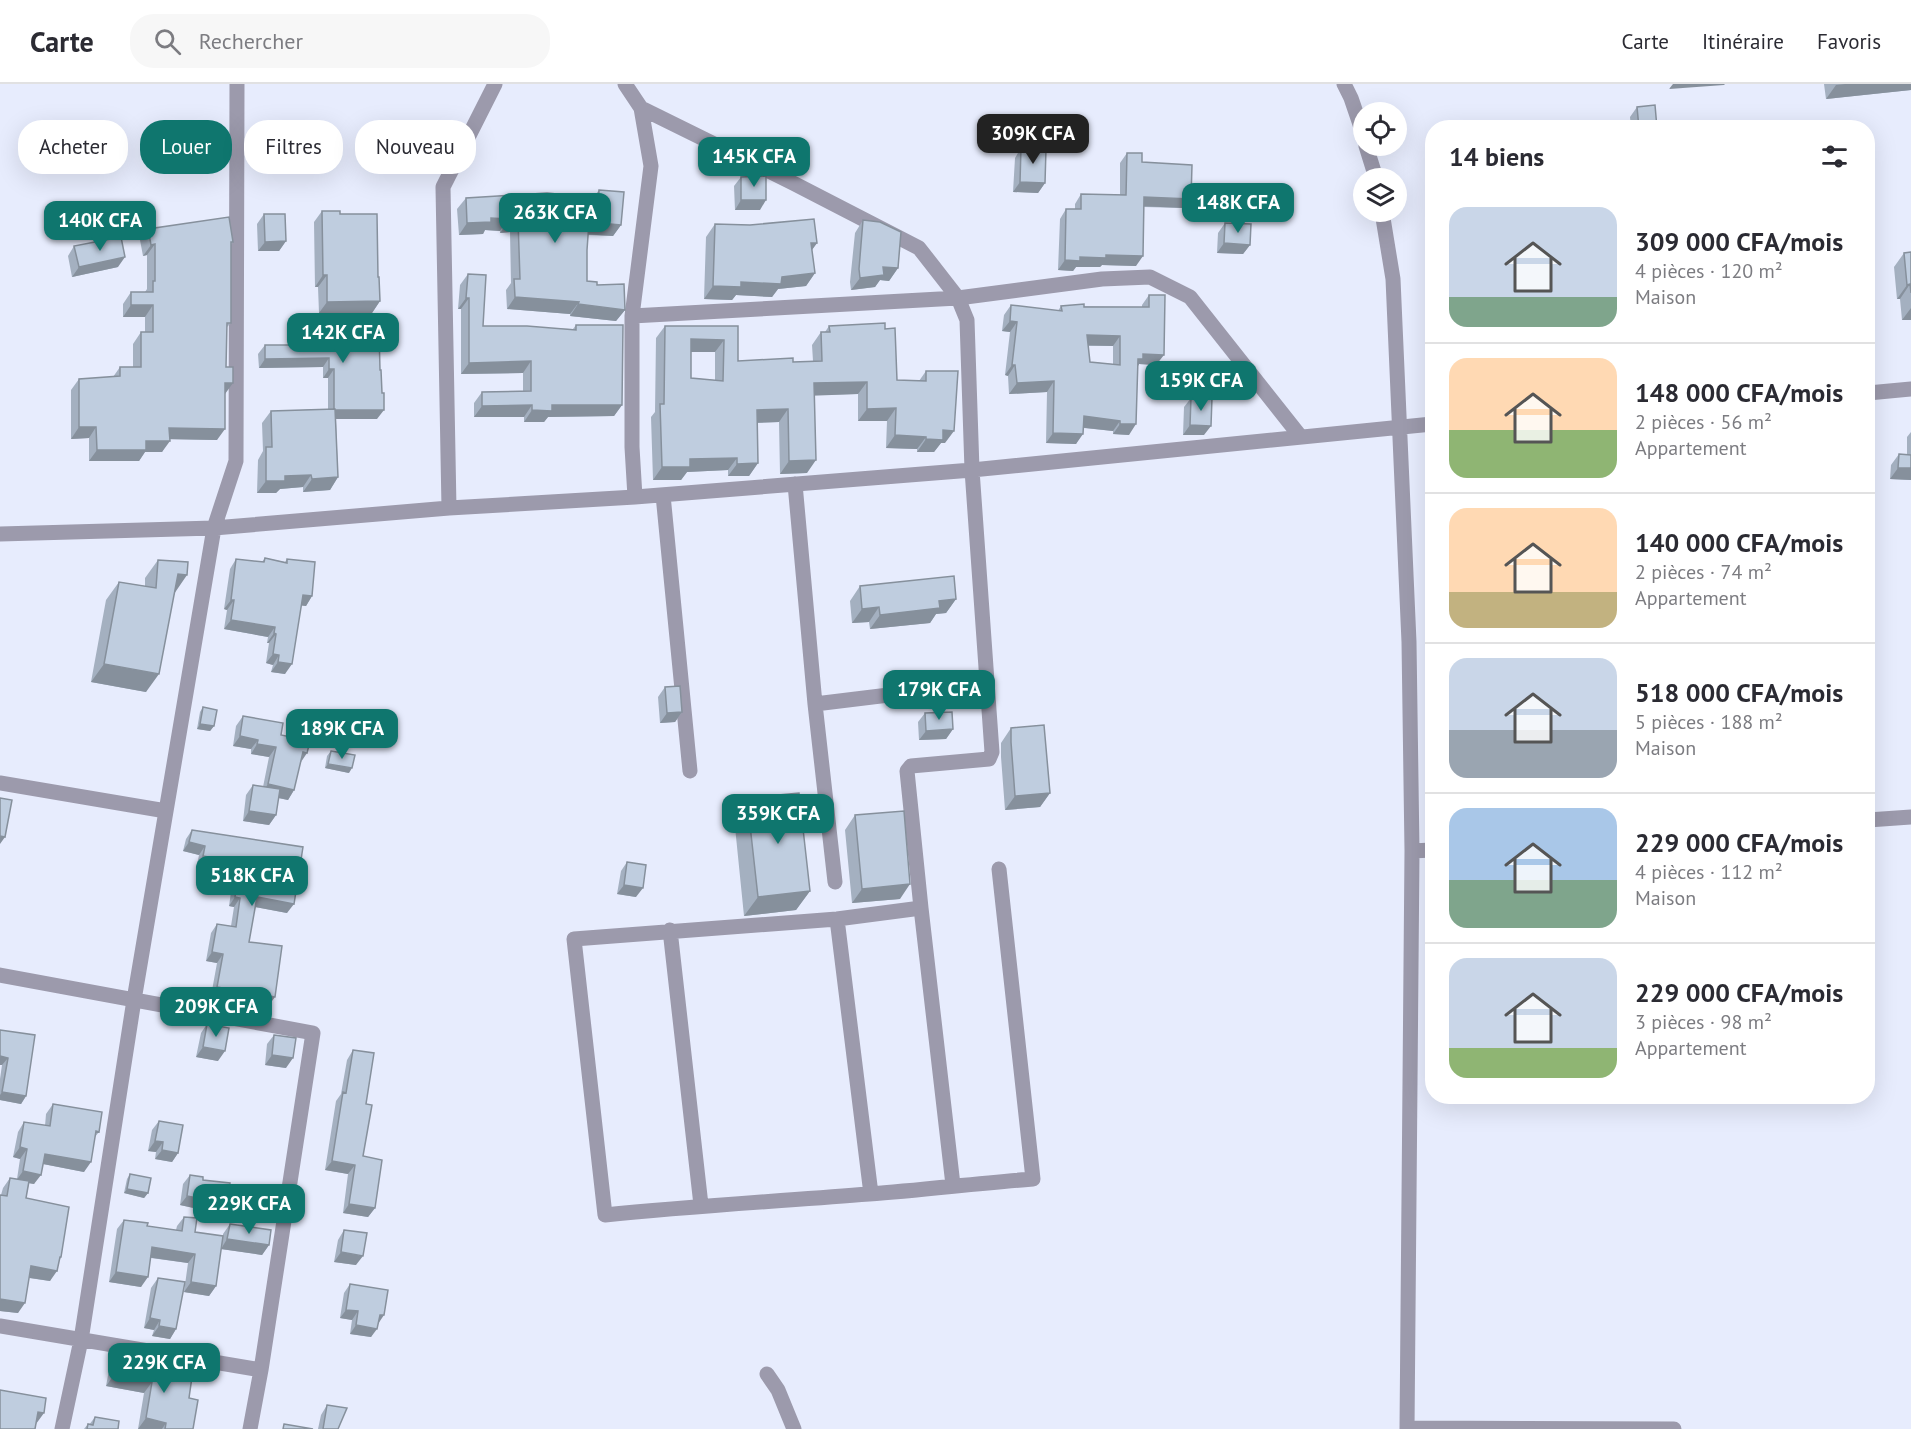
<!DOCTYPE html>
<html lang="fr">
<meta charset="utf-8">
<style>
:root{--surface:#fff;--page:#f7f7f7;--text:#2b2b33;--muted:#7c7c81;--line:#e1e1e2;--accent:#0f766e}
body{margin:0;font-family:"PT Sans",sans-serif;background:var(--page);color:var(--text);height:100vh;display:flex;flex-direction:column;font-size:22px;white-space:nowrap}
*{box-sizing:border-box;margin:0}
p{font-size:20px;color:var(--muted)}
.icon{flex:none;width:33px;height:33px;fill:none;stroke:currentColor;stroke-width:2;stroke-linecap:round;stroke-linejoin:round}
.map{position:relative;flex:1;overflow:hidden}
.sheet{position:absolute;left:1425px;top:36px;width:450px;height:984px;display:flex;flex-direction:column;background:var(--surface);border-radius:24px;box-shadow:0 6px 24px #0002}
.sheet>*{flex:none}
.banner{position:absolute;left:18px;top:36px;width:570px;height:54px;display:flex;gap:12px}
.controls{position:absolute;left:1353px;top:18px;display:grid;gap:12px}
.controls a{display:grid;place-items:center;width:54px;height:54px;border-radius:50%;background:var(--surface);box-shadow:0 6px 24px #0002;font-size:30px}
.price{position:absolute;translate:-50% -51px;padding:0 14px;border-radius:12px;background:var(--accent);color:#fff;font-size:20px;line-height:39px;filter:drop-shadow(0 2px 3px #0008)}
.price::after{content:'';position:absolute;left:50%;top:36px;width:18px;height:14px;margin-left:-9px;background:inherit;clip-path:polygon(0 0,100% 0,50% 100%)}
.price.active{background:#222;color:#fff}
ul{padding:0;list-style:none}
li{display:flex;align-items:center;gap:18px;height:150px;padding:0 24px}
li+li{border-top:2px solid var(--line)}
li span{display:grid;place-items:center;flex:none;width:168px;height:120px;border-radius:18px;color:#555}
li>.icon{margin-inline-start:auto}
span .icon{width:72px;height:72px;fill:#fffc;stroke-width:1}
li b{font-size:26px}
h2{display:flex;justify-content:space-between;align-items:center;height:72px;padding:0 24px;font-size:26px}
.chip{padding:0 21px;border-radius:24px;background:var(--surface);box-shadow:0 6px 24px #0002;font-size:21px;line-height:54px}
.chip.active{background:var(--accent);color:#fff}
header{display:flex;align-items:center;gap:36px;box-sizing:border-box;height:84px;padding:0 30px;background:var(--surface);border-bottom:2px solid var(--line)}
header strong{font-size:28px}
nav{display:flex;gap:33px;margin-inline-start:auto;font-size:21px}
.search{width:420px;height:54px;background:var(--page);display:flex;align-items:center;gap:15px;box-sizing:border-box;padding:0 21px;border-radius:24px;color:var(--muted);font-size:22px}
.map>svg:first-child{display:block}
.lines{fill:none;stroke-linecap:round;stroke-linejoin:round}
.minor{stroke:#9c9aac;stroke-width:15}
.wall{fill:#a4b0c0;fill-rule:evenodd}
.shaded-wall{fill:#86909c}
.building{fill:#bfcddf;stroke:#86909c;stroke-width:1.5;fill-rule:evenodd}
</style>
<header>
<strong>Carte</strong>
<div class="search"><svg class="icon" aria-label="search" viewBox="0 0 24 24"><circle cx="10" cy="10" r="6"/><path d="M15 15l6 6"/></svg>Rechercher</div>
<nav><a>Carte</a><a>Itinéraire</a><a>Favoris</a></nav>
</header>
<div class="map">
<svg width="1911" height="1345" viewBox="0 0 1911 1345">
<rect width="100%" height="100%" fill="#e7ecfd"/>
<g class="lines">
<!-- minor -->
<path class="minor" d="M625 0 641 24 651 82 632 232V363L635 413
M1344 0 1351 14 1364 52
M641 24 793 99 919 164 958 214 967 236 972 386 992 668 989 675 911 682 907 687 921 824 953 1101
M1366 62 1376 94
M1382 128 1393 195 1409 558 1412 767 1407 1345
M632 232 958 214 1102 195 1150 193 1190 213 1300 352
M1868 309 1911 305
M795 400 815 620 835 798
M663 411 690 687
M449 424 443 103 495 0
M0 450 214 444 449 424 635 413 972 386 1432 340
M815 620 987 599
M0 699 166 727
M1868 736 1911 733
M1412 767 1432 766
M921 824 837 835 574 855 605 1131C693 1122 781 1117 869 1110 924 1106 978 1099 1033 1095L999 785
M837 835 871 1110
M670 846 701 1121
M0 891 313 949 261 1286 250 1345
M0 1242 261 1286
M767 1290 778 1306 794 1345
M1407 1344 1674 1345
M62 1345 81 1256 134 916 214 444 236 377 237 0"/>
</g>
<!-- wall -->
<path class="wall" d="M1824 0H1911V6L1826 15Z
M1637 23 1657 44H1631L1630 33Z
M1021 64 1045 99 1038 109 1013 108 1015 74Z
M1127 69 1142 78 1191 115 1184 124 1144 123 1136 182 1102 181 1100 183H1076L1073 187 1058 186 1060 135 1066 125H1075V120L1081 110 1120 111V79Z
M741 93 760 126H735L734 102Z
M599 106 621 141 613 152 588 151 587 166V197L597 201 625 226 616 237 570 232V230L507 225 506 206 511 199 510 148 500 149V147L485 146 483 150 459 151 457 125 466 114 590 124 591 117Z
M322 127 340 130 378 193 380 217 372 229H319L318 203H315L314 138Z
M264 130 286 157 279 167H258L257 140Z
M863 136 898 184 889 197 880 196 875 203 851 206 850 198 855 149Z
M1225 139 1250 161 1243 170 1217 169 1218 149Z
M715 140 817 159 812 166 815 189 806 202 778 205 772 213 736 211 732 216 704 215 706 153Z
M148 145 233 158 231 161V239L227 243 225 310 217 356 169 355 162 368H145L139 377H89V354L71 355V306L79 295 113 293 120 283H133V260L141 248H145V233H123V220L131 208H145L147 205V171L143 172 140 156Z
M74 162 118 183 72 193 68 172Z
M1911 168V236H1902L1900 215H1897L1894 183 1904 169Z
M468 190 483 242 573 245 576 241 622 321 614 332 548 333 544 338H524V333H474V319L482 308 523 307V289L461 290V225H458L460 201Z
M1149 211 1156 281 1139 280 1138 282 1129 351 1113 350V347L1084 344 1076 360 1046 359 1047 308 1009 310 1008 292 1005 291 1010 248 1002 247 1004 231 1011 221 1058 227 1061 222 1142 223V221ZM1088 262H1113V280L1090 278Z
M306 242 335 248 377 335H336L338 393 330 406 303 408V403L280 405 276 409H257L258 376 263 367 262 339 271 327 328 325V294H323V283L259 284 258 270 265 261H300V251Z
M665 242H738V277L793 278 813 277 812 261 821 248H825L829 242 885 245 897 296 919 297 926 287 945 359H941L934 368H917V365L886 364 887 337H858V310L814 311 807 389 780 390 779 338 757 339 758 379 749 392H728V386L687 388 681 396H653L651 333 655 328 656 254ZM691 268H715V296L691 294Z
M1191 314 1204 351H1183L1184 323Z
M1911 348V396L1890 395 1891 381 1899 370H1907V353Z
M265 474 285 478 287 475 312 512 306 522 301 521 285 590 271 588 273 581 266 579 269 559H267L268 553 224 545 227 526 224 525 230 485 236 475 262 478Z
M158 476 175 508 146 608 91 598 106 516 119 498 145 502V494Z
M860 502 956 515 946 529 936 530 930 539 870 545 869 538 852 539 850 517Z
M665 603 682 628 675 638 660 639 658 613Z
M203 623 214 642 210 647 197 645 200 628Z
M925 629 953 645 946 655 919 656 918 638Z
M243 632 281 651 300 678 294 706 288 716 278 714 276 731 269 741 243 737 246 711 253 701 263 703 269 673 251 670V665L233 662 236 642Z
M1011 644 1050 709 1040 723 1005 726 1001 673V659Z
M331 667 349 689 325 684 327 672Z
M747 714 810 807 796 826 744 832 734 733Z
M855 731 900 815 852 819 845 746Z
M192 746 303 763 287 829 255 823 249 858 269 921 211 912 217 879 206 877 211 849 217 840 231 842 234 823 229 822 234 787 197 781 199 771 183 767 186 755Z
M627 778 636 813 617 810 621 787Z
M207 940 218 977 196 973 201 949Z
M0 946 26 1012 21 1020 0 1016V995L2 981H0Z
M274 951 286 984 265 981 267 960Z
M353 966 366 1020 363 1072 375 1124 368 1133 343 1129 348 1090 325 1086 336 1017 341 1010 347 976Z
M53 1020 99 1048 94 1054 84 1088 43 1080 34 1100 29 1099 26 1114 61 1173 50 1197 29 1194 18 1229 0 1227V1111H1L3 1104 10 1094 17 1095 20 1075 13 1073 18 1048 24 1038 45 1042 46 1030Z
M159 1037 178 1069 172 1078 155 1075 156 1068 148 1067 152 1046Z
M130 1090 148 1109 144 1114 124 1109 127 1095Z
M190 1091 203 1096 228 1120 221 1130 180 1121 183 1100Z
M184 1133 195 1148 223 1152V1150L230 1140 269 1161 262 1171 221 1165 216 1202 209 1212 184 1208 188 1179 151 1174 141 1203 109 1198 117 1145 124 1136 147 1142 176 1146 177 1142Z
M344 1146 356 1181 334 1178 338 1156Z
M158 1194 176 1245 170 1255 152 1252 154 1246 144 1244 151 1204Z
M350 1200 378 1240 371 1253 350 1250 352 1236 340 1234 344 1209Z
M117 1275 149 1283 189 1314 193 1345H138L144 1309 106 1302 109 1286Z
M327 1321 338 1345H318L321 1331Z
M95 1333 118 1345H84L88 1340 89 1341Z"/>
<!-- shaded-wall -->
<path class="shaded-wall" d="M1673 0H1725L1724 1 1669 5Z
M1845 0H1911V6L1826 15 1836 1Z
M1020 98 1045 99 1038 109 1013 108Z
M1144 113 1191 115 1184 124 1137 122Z
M741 116H766L760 126H735Z
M491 134 508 135 500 147 485 146 483 150 459 151 467 139Z
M518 136 510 148 500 149 508 137Z
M589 138 621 141 613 152 581 150Z
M286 157 279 167H258L265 158Z
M811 159H817L808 171Z
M1224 159 1250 161 1243 170 1217 169Z
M155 160 147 171 143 172 151 161Z
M1106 171 1143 172 1136 182 1102 181 1100 183H1076L1073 187 1058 186 1065 176 1080 173Z
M125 173 118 183 72 193 79 183Z
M883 183 898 184 889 197 880 196 875 203 851 206 860 194Z
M815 189 806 202 778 205 772 213 736 211 732 216 704 215 713 202 741 198Z
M323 191H327L318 203H315Z
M1910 200 1900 215H1897L1907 201Z
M515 213 579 218 570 230 507 225Z
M466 214H469L461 225H458Z
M380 217 372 229H319L327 218Z
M578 220 625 226 616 237 570 232Z
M131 221H153L145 233H123Z
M1911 224V236H1902Z
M1010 237 1017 238 1010 248 1002 247Z
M1087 251 1120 252 1113 262 1080 261Z
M691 255 724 256 715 268H683Z
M1143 270 1164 271 1156 281 1139 280 1136 285 1138 275Z
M329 274 323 283 259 284 265 275Z
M531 277 523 289 461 290 469 279Z
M1012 281H1015L1008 292 1005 291Z
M329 285H334L328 294H323Z
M1054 297 1047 308 1009 310 1017 299Z
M867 298 858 310 805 312 814 299Z
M225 299H233L225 310Z
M532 321 524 333H474L482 322Z
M552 321H622L614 332 548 333 544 338H524L532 326Z
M896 324 887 337H858L867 325Z
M788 325 779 338 748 339 757 326Z
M334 326H384L377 335H328Z
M1084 332 1120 337 1113 347 1077 343Z
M1120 340H1136L1129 351 1113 350Z
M1190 341 1211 342 1204 351H1183Z
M79 343H96L89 354 71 355Z
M169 344 225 345 217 356 161 355Z
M943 346 954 347 945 359H941L934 368H917L926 355Z
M1053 349 1083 350 1076 360 1046 359Z
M895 351 926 353 917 365 886 364Z
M146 357H170L162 368H145L139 377H89L97 366Z
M737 374 728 386 687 388 681 396H653L662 383 690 375Z
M816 376 807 389 780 390 789 377Z
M758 379 749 392H728L737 380Z
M1898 384H1911V396L1890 395Z
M311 391 303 403 280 405 276 409H257L266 397 285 392Z
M338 393 330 406 303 408 312 395Z
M178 490 187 491 174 510Z
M303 511 312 512 306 522 296 521Z
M956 515 946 529 936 530 930 539 870 545 880 531 939 517Z
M231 516H234L227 526 224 525Z
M879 523 869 538 852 539 862 525Z
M231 536 275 543 268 553 224 545Z
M274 549 276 550 269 559H267Z
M273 570 279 571 273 581 266 579Z
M278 578 292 580 285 590 271 588Z
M104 580 159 590 146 608 91 598Z
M682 628 675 638 660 639 667 629Z
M200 640 214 642 210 647 197 645Z
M953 645 946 655 919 656 926 647Z
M240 652 258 656 251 665 233 662Z
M257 660 276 663 269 673 251 670Z
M303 668 307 669 301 678Z
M328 680 352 684 349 689 325 684Z
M268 700 294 706 288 716 261 710Z
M1050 709 1040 723 1005 726 1015 712Z
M249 727 276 731 269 741 243 737Z
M0 752 5 753 0 760Z
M189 758 205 762 199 771 183 767Z
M203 772 240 779 234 787 197 781Z
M910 800 900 815 852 819 862 805Z
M624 801 643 804 636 813 617 810Z
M810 807 796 826 744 832 758 813Z
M235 813 240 814 234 823 229 822Z
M257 813 294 820 287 829 250 822Z
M212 868 223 870 217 879 206 877Z
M217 903 275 913 269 921 211 912Z
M203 963 225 967 218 977 196 973Z
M272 971 293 974 286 984 265 981Z
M0 972 8 974 2 981H0Z
M2 1008 26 1012 21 1020 0 1016V1011Z
M155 1057 163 1058 156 1068 148 1067Z
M20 1063 27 1065 20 1075 13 1073Z
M162 1066 178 1069 172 1078 155 1075Z
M45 1070 91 1078 84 1088 38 1079Z
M332 1077 355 1081 348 1090 325 1086Z
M23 1087 41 1091 34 1100 16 1097Z
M127 1105 148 1109 144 1114 124 1109Z
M187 1112 228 1120 221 1130 180 1121Z
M349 1120 375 1124 368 1133 343 1129Z
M227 1155 269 1161 262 1171 221 1165Z
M152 1163 195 1170 188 1179 146 1173Z
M341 1168 363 1172 356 1181 334 1178Z
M31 1182 57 1187 50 1197 24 1193Z
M116 1188 148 1193 141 1203 109 1198Z
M191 1198 216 1202 209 1212 184 1208Z
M0 1215 25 1219 18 1229 0 1227Z
M346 1226 358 1227 352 1236 340 1234Z
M380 1231H384L378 1240Z
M150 1234 160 1236 154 1246 144 1244Z
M356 1241 377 1245 371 1253 350 1250Z
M159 1242 176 1245 170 1255 152 1252Z
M114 1291 152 1298 144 1309 106 1302Z
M38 1328 44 1329 36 1340Z
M146 1334 166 1339 162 1345H138Z"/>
<!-- building -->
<path class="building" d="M1655 21 1657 44H1639L1637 23Z
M1693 41V44H1675Z
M1021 64 1046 65 1045 99 1020 98Z
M1127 69H1142V78L1192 81 1191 115 1144 113 1143 172 1106 171V174L1080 173V177L1065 176 1066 125H1081V110L1126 111Z
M766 92V116H741V93Z
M599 106 624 108 621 141 589 138 587 166V197L597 198V201L624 200 625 226 578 220 579 218 515 213 514 195H520L518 136 508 137V135L491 134V138L467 139 466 114 547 109 567 111 566 123 598 125Z
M322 127H340V130H377L378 193H379L380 217 327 218V191H323Z
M264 130H285L286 157 265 158Z
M229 133 233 158H231V239H227L226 283H233V299H225V345L169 344 170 357H146V366H97L96 343H79V295L120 292V283H141V248H153V221H131V208H153V197H155V160L151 161 148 145Z
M814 135 817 159H811L815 189 782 193 781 200 741 198V203L713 202 715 140 750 141Z
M863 136 880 138 901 148 898 184 883 183 884 191 860 194 859 185Z
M1225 139 1251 140 1250 161 1224 159Z
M121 153 125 173 79 183 74 162Z
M1911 168V209L1910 200 1907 201 1904 169Z
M468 190 486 191 483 242H527L576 246V241H623L622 321H552V327L532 326V321L482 322V308L531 307V277L469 279V214H466Z
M1149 211H1165L1164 271 1143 270V275H1138L1136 340H1120V337L1084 332 1083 350 1053 349 1054 297 1017 299 1015 281H1012L1017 238 1010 237 1011 221 1062 227 1061 222 1084 220V223H1149ZM1087 251 1120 252V281L1090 278Z
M885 239V245L895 244 897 296 926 297V287H958L954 347 943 346V356L926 355V353L895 351 896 324 867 325V298L814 299 816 376 789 377 788 325 757 326 758 379 737 380V374L690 375V383H662L660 320H664L665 242H738V277L793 274V278L822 277 821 248H830L829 242ZM691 255 724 256 723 297 691 294Z
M306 242H335V248L379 247 380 286H381L382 309H384V326H335L334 325V285H329V274L265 275V261H306Z
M1191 314H1212L1211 342 1190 341Z
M335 325 338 393 312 395 311 391 285 392V397H266V363H272L271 327Z
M1899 370 1911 371V384H1898Z
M265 474 287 479V475L315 478 312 512 303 511 292 580 278 578 279 571 273 570 276 550 274 549 275 543 231 536 234 516H231L236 475 264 478Z
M158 476 188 478 187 491 178 490 159 590 104 580 119 498 156 504Z
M954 492 956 515 939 517 940 524 880 531 879 523 862 525 860 502Z
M680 602 682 628 667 629 665 603Z
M203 623 217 626 214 642 200 640Z
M952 628 953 645 926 647 925 629Z
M243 632 283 639 281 651 310 657 307 669 303 668 294 706 268 700 276 663 257 660 258 656 240 652Z
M1044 641 1050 709 1015 712 1011 658V644Z
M331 667 355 671 352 684 328 680Z
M253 701 280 705 276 731 249 727Z
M799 709 810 807 758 813 747 714Z
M0 714 12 716 5 753 0 752Z
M904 727 910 800 862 805 855 731Z
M192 746 303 763 294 820 257 813 249 858 282 862 275 913 217 903 223 870 212 868 217 840 236 843 240 814 235 813 240 779 203 772 205 762 189 758Z
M627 778 646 781 643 804 624 801Z
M207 940 229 944 225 967 203 963Z
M0 946 35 951 26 1012 2 1008 8 974 0 972Z
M274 951 296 954 293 974 272 971Z
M353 966 374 969 366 1020 372 1021 363 1072 382 1076 375 1124 349 1120 355 1081 332 1077 343 1008 346 1009Z
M53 1020 102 1028 99 1048 96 1047 91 1078 45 1070 41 1091 23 1087 27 1065 20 1063 24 1038 50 1042Z
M159 1037 183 1041 178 1069 162 1066 163 1058 155 1057Z
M130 1090 151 1094 148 1109 127 1105Z
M190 1091 203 1093V1096L230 1099 228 1120 187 1112Z
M10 1094 29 1097 26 1114 69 1123 61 1173H60L57 1187 31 1182 25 1219 0 1215V1111L7 1112Z
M184 1133 197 1134 195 1148 223 1152 216 1202 191 1198 195 1170 152 1163 148 1193 116 1188 124 1136 148 1139 147 1142 182 1147Z
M230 1140 271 1146 269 1161 227 1155Z
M344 1146 367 1149 363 1172 341 1168Z
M158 1194 185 1198 176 1245 159 1242 160 1236 150 1234Z
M350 1200 388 1206 384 1231H380L377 1245 356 1241 358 1227 346 1226Z
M117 1275 149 1281V1283L192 1293 189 1314 198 1316 193 1345H165L166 1339 146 1334 152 1298 114 1291Z
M0 1306 46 1314 44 1329 38 1328 35 1345H0Z
M327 1321 347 1324 338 1345H323Z
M95 1333 119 1337 118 1345H87L88 1340 93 1341Z
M284 1340 313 1345H283Z"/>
</svg>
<div class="controls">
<a><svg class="icon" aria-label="locate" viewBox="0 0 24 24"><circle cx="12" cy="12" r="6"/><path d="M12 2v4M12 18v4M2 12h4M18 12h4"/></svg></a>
<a><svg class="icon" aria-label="layers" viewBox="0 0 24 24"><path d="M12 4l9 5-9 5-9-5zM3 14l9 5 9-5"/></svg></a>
</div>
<b class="price active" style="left:1033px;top:81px">309K CFA</b>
<b class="price" style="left:754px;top:104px">145K CFA</b>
<b class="price" style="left:1238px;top:150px">148K CFA</b>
<b class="price" style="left:555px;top:160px">263K CFA</b>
<b class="price" style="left:100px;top:168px">140K CFA</b>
<b class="price" style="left:343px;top:280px">142K CFA</b>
<b class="price" style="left:1201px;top:328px">159K CFA</b>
<b class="price" style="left:939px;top:637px">179K CFA</b>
<b class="price" style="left:342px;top:676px">189K CFA</b>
<b class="price" style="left:778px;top:761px">359K CFA</b>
<b class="price" style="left:252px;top:823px">518K CFA</b>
<b class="price" style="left:216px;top:954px">209K CFA</b>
<b class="price" style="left:249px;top:1151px">229K CFA</b>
<b class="price" style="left:164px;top:1310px">229K CFA</b>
<div class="banner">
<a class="chip">Acheter</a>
<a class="chip active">Louer</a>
<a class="chip">Filtres</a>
<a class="chip">Nouveau</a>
</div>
<section class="sheet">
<h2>14 biens<svg class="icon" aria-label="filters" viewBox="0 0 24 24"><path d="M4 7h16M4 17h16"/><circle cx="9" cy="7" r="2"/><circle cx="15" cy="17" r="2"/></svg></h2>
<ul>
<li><span style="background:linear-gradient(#c9d6e8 75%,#7fa58c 0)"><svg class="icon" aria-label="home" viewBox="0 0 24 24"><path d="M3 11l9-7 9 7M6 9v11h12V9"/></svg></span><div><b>309 000 CFA/mois</b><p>4 pièces · 120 m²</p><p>Maison</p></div></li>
<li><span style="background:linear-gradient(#ffd9b3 60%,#8fb573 0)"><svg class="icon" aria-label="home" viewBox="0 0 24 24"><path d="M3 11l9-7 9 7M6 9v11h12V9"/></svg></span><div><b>148 000 CFA/mois</b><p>2 pièces · 56 m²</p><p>Appartement</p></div></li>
<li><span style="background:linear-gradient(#ffd9b3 70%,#c2b280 0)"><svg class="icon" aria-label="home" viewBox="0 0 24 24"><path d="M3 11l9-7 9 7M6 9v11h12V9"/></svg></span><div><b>140 000 CFA/mois</b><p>2 pièces · 74 m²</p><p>Appartement</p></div></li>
<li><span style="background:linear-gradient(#c9d6e8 60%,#9aa5b1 0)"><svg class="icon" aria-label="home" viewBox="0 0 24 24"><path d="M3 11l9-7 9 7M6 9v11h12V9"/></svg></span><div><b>518 000 CFA/mois</b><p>5 pièces · 188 m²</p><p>Maison</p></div></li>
<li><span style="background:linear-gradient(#a9c7e8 60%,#7fa58c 0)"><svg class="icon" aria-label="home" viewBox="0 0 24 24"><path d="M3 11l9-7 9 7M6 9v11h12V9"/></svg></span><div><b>229 000 CFA/mois</b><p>4 pièces · 112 m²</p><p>Maison</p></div></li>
<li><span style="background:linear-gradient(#c9d6e8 75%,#8fb573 0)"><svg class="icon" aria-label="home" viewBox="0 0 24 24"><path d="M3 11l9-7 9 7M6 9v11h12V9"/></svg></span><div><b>229 000 CFA/mois</b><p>3 pièces · 98 m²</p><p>Appartement</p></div></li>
</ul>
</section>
</div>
